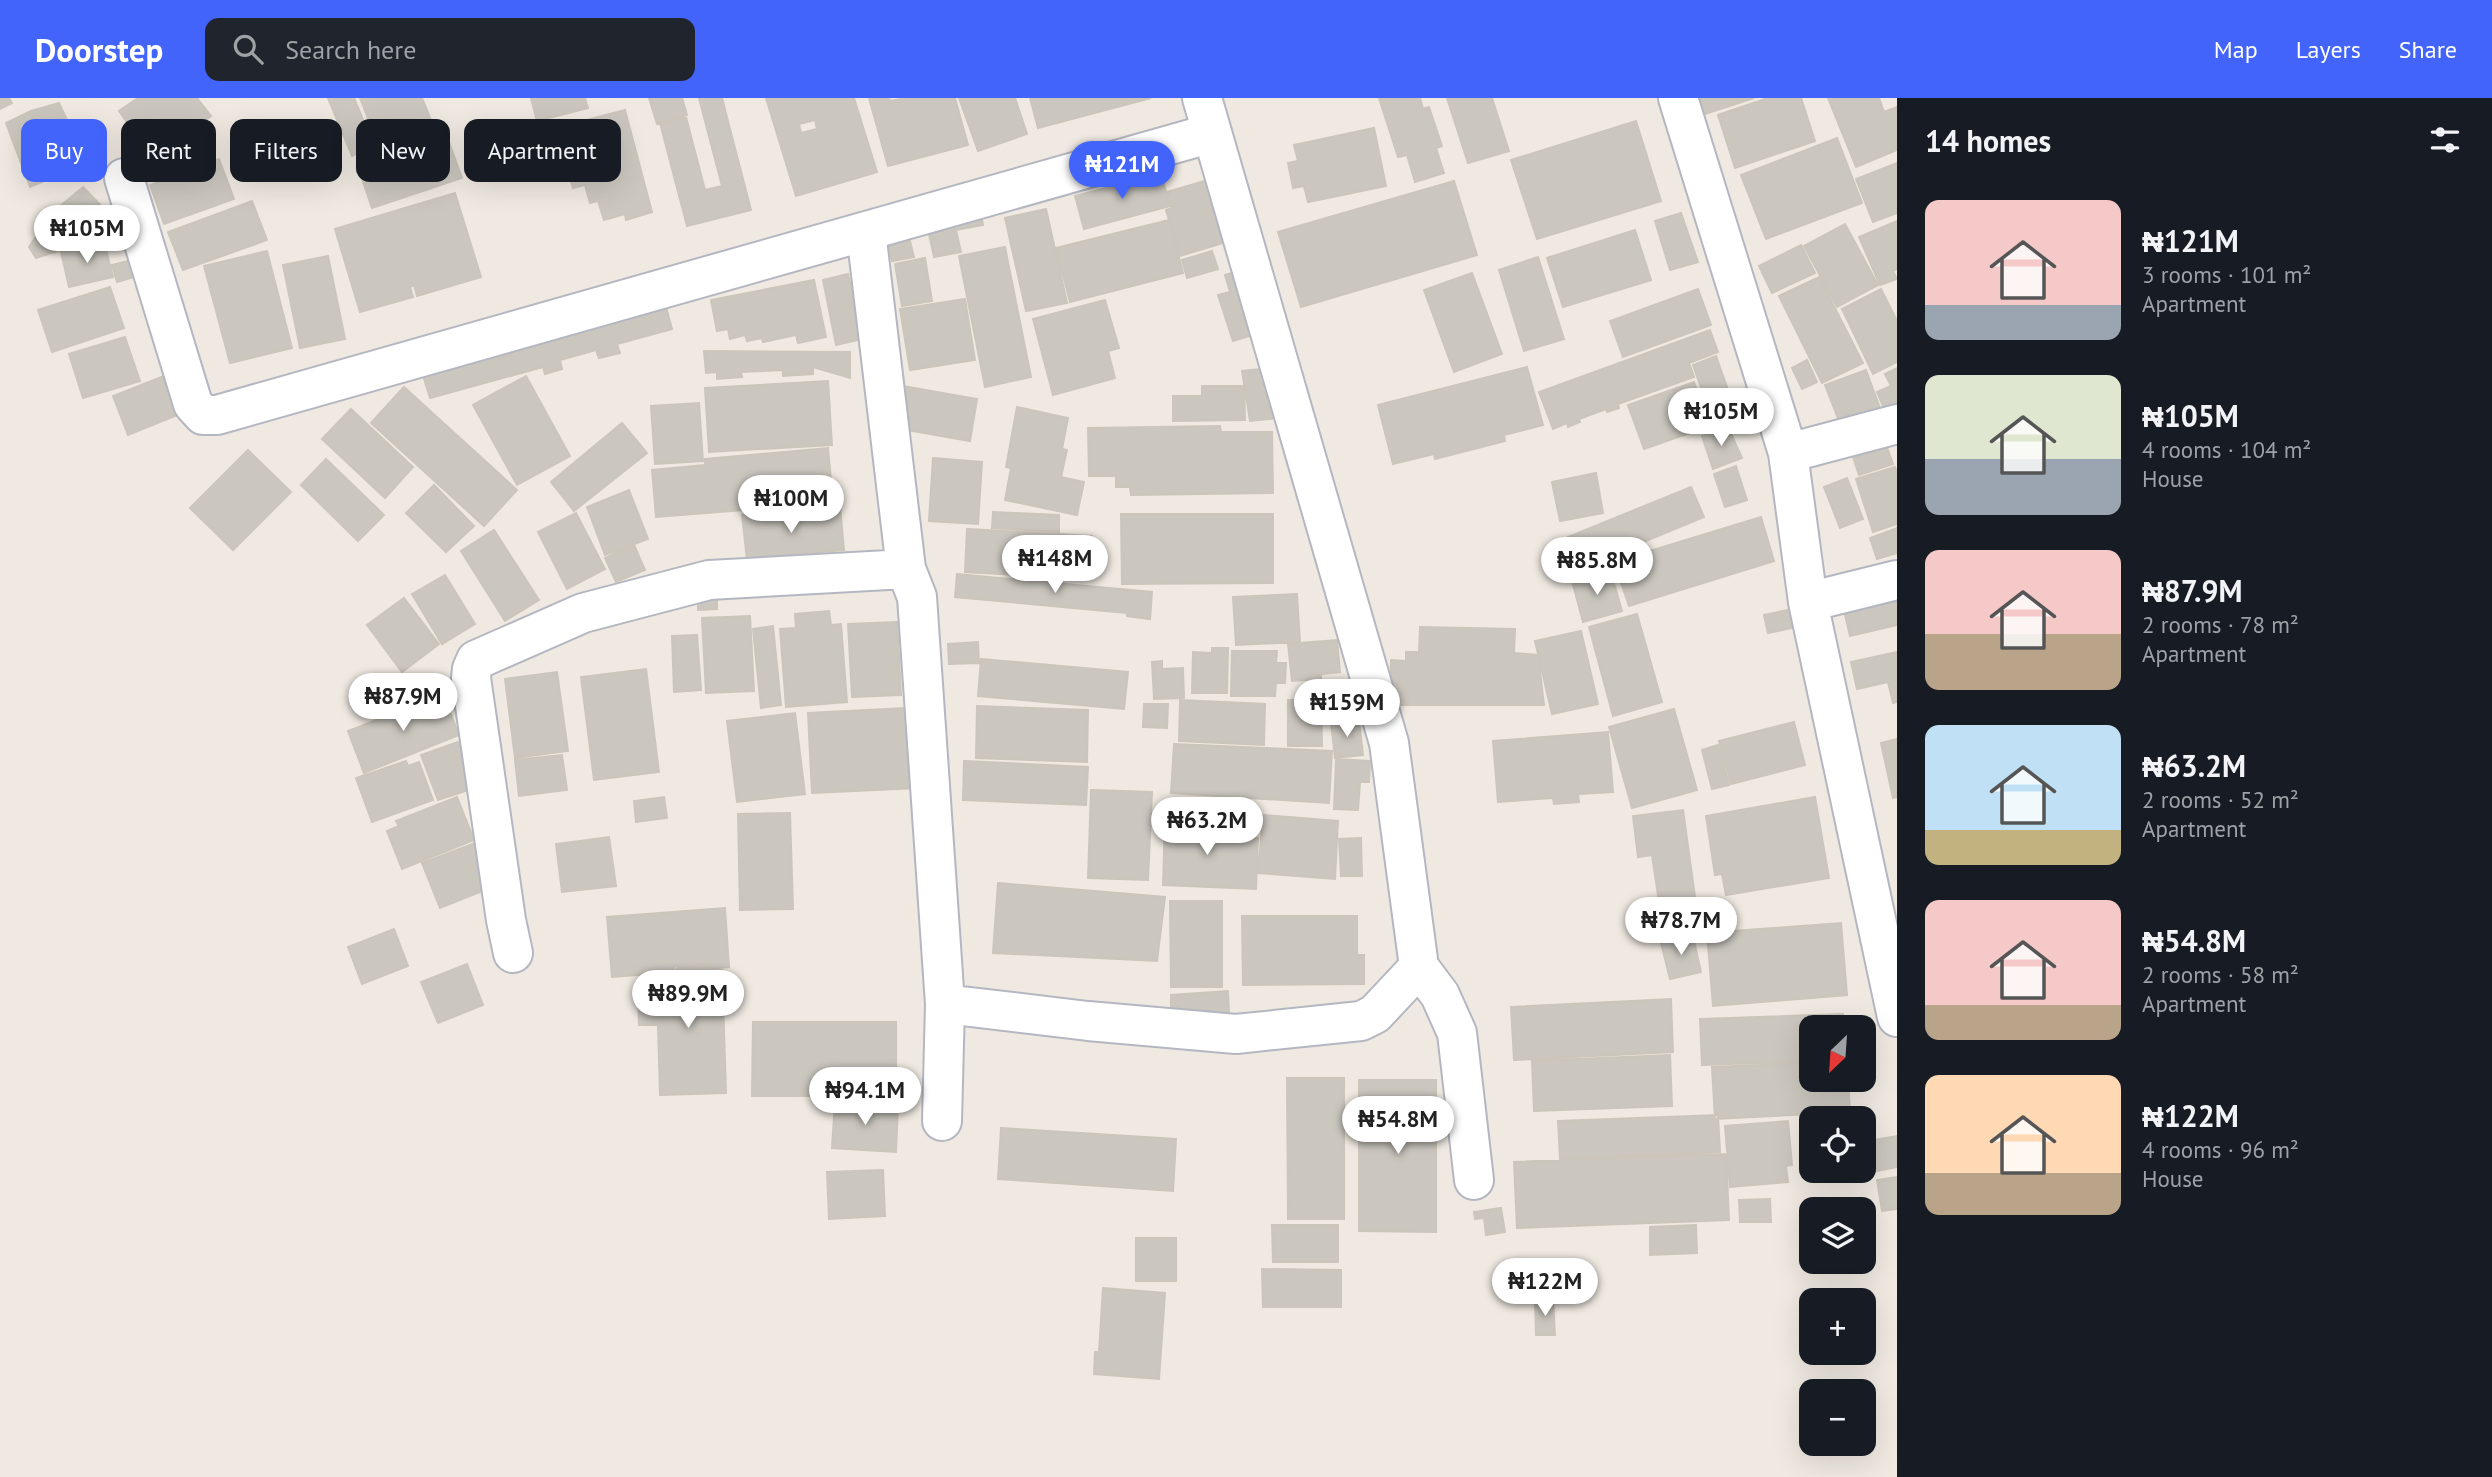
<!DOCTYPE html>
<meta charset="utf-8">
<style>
:root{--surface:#171b24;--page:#20242c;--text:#f1f3f6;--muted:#9ea1a6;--accent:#4264fb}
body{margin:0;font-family:"PT Sans",sans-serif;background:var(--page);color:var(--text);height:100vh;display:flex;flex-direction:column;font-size:26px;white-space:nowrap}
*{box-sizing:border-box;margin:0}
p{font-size:23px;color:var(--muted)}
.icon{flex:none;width:38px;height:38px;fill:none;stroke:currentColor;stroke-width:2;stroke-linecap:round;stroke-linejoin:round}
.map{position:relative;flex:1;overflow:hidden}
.sheet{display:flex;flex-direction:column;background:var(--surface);width:595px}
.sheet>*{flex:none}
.top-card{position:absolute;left:21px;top:21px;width:665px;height:63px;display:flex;gap:14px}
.needle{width:46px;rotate:205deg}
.tools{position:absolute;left:1799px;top:917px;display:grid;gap:14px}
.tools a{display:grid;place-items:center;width:77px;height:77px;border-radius:14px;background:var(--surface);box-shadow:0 7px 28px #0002;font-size:35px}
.price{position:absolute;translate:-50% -60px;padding:0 16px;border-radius:24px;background:#fff;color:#222;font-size:23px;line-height:46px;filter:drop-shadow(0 2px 4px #0008)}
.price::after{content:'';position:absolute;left:50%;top:42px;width:21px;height:16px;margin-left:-10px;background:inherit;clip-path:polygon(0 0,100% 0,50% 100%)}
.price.current{background:var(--accent);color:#fff}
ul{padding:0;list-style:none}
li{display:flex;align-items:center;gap:21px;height:175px;padding:0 28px}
li span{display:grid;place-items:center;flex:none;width:196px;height:140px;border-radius:14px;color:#555}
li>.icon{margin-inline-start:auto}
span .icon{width:84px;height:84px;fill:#fffc;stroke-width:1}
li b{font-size:30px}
h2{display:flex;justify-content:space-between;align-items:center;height:84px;padding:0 28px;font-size:30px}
.pill{padding:0 24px;border-radius:14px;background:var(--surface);box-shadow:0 7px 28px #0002;font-size:24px;line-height:63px}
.pill.current{background:var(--accent);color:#fff}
header{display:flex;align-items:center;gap:42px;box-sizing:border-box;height:98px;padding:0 35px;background:var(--accent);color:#fff}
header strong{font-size:33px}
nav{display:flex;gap:38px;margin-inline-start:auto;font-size:24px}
.search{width:490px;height:63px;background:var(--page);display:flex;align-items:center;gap:18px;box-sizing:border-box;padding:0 24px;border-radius:14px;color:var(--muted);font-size:26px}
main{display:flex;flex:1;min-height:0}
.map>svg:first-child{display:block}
.building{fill:#cbc7bf;stroke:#cbc5ba;stroke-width:2;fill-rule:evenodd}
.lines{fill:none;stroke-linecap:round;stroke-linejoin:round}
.street-casing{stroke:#b4b7c1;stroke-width:42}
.street{stroke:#fff;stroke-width:38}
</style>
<header>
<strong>Doorstep</strong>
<div class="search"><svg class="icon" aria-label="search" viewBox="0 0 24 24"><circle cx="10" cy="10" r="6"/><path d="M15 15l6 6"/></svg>Search here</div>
<nav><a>Map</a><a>Layers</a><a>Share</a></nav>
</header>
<main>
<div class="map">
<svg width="1897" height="1379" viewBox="0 0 1897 1379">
<rect width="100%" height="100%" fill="#efe9e1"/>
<!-- building -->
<path class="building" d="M0 0H9L12 5 0 11Z
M138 0H197L211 18 153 60 119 13Z
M328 0H354L374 48 352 58Z
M360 0H422L433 27 379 48Z
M531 0H585L588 10 537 23Z
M649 0H682L687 17 657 26Z
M699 0H722L751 112 687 128 660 25 686 19 705 92 722 88Z
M766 0H854L877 74 796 98ZM815 22 817 31 801 35 799 26Z
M869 0H889L890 3 907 0H955L968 47 888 68Z
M959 0H1015L1027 36 978 53Z
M1030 0H1151L1038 30Z
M1379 0H1420L1423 11 1429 9 1442 48 1436 50 1444 75 1415 84 1407 57 1398 59Z
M1447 0H1492L1509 53 1468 65Z
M1699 0H1754L1705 16Z
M1768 0H1801L1815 43 1735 70 1718 17Z
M1828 0H1879L1884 14 1897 9V52L1856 69Z
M59 5 82 54 65 62 69 73 30 89 6 25 31 13Z
M625 12 652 114 626 122 625 116 604 122 598 103 590 105 585 87 573 90 566 67 547 72 537 35Z
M1636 23 1661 103 1537 141 1511 62Z
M1374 30 1386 88 1308 104 1304 88 1293 90 1288 65 1298 63 1294 47Z
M446 36 462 80 372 110 357 66Z
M1837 40 1862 105 1766 141 1741 77Z
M219 61 234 101 164 126 150 87Z
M1897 65V115L1873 124 1856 81Z
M1161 76 1170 108 1084 131 1075 98Z
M1208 82 1226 144 1180 158 1166 112 1172 110 1167 94Z
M1454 83 1477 157 1301 209 1278 134Z
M83 89 110 117 79 146 36 160 29 149 51 116Z
M455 95 481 179 417 198 414 187 410 189 413 199 360 214 335 131Z
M252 103 267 142 183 172 168 134Z
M980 111 983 127 956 132 961 154 934 159 926 122Z
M1046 111 1067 205 1026 213 1005 120Z
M1681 115 1698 164 1670 172 1655 123Z
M1169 122 1183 175 1070 204 1056 150Z
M1897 123V171L1893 173 1897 181 1880 187 1859 139Z
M1845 126 1878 187 1837 209 1804 148Z
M1635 132 1651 182 1563 209 1547 160Z
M910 143 914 159 892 163 889 148Z
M104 144 113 179 69 189 61 154Z
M1801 147 1815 175 1772 195 1759 168Z
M1005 149 1031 279 985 289 959 158Z
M267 153 292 250 230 265 204 168Z
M1212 153 1218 171 1187 180 1182 162Z
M328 158 345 241 300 250 283 167Z
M1538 159 1564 241 1524 253 1499 172Z
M925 160 932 203 902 208 895 166Z
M132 162 137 178 117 184 112 167Z
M1242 172 1262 234 1233 243 1218 197 1230 194 1225 177Z
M1472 175 1502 256 1454 274 1424 192Z
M848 176 862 241 836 247 823 182Z
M1819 179 1863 265 1822 285 1779 198Z
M814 182 826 239 798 245 796 237 763 244 762 240 747 243 745 237 730 241 728 231 717 233 711 202Z
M110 189 124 230 52 254 38 212Z
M1698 191 1711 227 1623 259 1610 223Z
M1881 191 1897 223V264L1873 276 1842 211Z
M965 201 975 262 910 272 900 211Z
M664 202 672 231 617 246 620 255 599 260 596 252 560 262 562 271 545 276 543 269 430 300 421 271Z
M1105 202 1119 250 1108 253 1115 280 1053 297 1033 221Z
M1710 232 1718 254 1689 265 1694 279 1618 306 1619 310 1607 314 1606 311 1579 321 1580 324 1568 329 1567 325 1553 331 1539 294Z
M125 239 140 283 83 300 69 256Z
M704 253 850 254V280L813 269V276L783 278V272L741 274 742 279 717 281V274L706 275Z
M1716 258 1728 292 1705 301 1693 267Z
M1807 262 1817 284 1802 291 1792 270Z
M1527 269 1543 327 1504 337 1505 343 1435 361 1434 356 1393 366 1378 307Z
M1270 270 1278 320 1250 323 1242 273Z
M1897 270V310L1886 315 1877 294 1891 288 1885 276Z
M1866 272 1881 313 1841 328 1825 287Z
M174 274 190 312 128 337 113 298Z
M526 278 570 358 517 387 473 307Z
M828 283 832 347 709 354 705 290Z
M1694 284 1710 328 1644 351 1628 307Z
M903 288 977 301 970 343 895 330Z
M1202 288H1244L1245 322 1173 323V298H1202Z
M404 289 517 392 484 428 371 325Z
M699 305 703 363 655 366 651 308Z
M1017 309 1068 320 1062 351 1067 352 1061 379 1084 384 1077 417 1005 402 1011 370 1006 369Z
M351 311 413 369 385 400 322 341Z
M622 325 647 355 574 413 551 384Z
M1220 328 1221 334H1272L1273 395 1131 397 1130 389H1116V378H1089L1088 330Z
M1720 331 1721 335 1729 331 1742 360 1713 371 1702 338Z
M1887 349 1893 366 1859 377 1853 359Z
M828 350 833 405 656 419 652 372 705 367V361Z
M248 352 291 394 233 452 190 410Z
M933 360 982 364 978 426 929 423Z
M326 361 384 417 358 443 301 387Z
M1736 368 1747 402 1725 409 1714 376Z
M1895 369 1897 375V426L1873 434 1856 381Z
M1596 375 1603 415 1560 423 1552 384Z
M1847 380 1863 421 1840 430 1824 389Z
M434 387 474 428 446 454 406 415Z
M1691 389 1704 419 1581 470 1568 439Z
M629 392 648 441 605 457 587 409Z
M840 408 844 452 783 457 784 467 748 471 742 417Z
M993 414 1059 417V434L992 430Z
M576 415 605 471 567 491 538 434Z
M1121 416H1273V485L1122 486Z
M1761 419 1774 463 1629 508 1614 464Z
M1897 430V455L1877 461 1870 440Z
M967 431 1092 438 1090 481 965 474Z
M494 432 539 502 505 523 461 453Z
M634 447 645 472 616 484 605 460Z
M1611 475 1622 513 1583 524 1572 483 1599 476 1600 478Z
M957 476 1152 494 1150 521 1127 518V515L955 499Z
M445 477 475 526 442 546 412 496Z
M1897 492V527L1850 538 1842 504Z
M1297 496 1300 544 1236 547 1233 499Z
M404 500 439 546 402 574 367 527Z
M698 501H717V511L698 512Z
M1788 512 1792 530 1768 535 1764 517Z
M829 513 831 527 841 526 847 604 786 609 780 531 796 530 795 516Z
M1637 516 1662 604 1613 618 1589 529Z
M750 518 754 593 706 595 702 520Z
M897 524 901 597 852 599 848 526Z
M773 528 781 607 761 610 753 531Z
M1420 529 1515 531 1514 555 1538 557 1544 607H1390L1391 562 1406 563V554H1419Z
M1581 533 1598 606 1552 616 1535 543Z
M697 537 701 592 674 594 672 538Z
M1337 542 1340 574 1321 576V581L1292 583 1288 546Z
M978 544 979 565 949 566 948 546Z
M1212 550H1228L1227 595H1192L1193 554 1212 555Z
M1232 553H1277L1276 565H1286L1285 585H1276L1275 598H1231Z
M1897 554V604L1893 605 1888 584 1857 591 1851 564Z
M981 561 1128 574 1124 611 978 598Z
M1162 563V571L1183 570 1184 600 1154 601 1152 564Z
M646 571 659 674 594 682 581 579Z
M557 574 568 653 515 660 505 581Z
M443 596 459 637 364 675 348 633Z
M1180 602 1265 606 1264 647 1179 643Z
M1288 602H1321L1322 648H1288Z
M1144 606H1168L1167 630 1143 629Z
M977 608 1088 612 1087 664 976 660Z
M905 610 906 636H915L918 690 812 695 808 615Z
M1674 611 1697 692 1632 710 1609 629Z
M795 615 805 696 737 704 727 623Z
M1359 622 1363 657 1335 660 1331 625Z
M1794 624 1805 667 1731 686 1719 643Z
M1608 634 1613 694 1578 696 1579 704 1554 706 1553 700 1498 704 1493 643Z
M1897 641V699L1893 700 1881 645Z
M458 644 474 690 438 702 421 657Z
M1174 646 1332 653 1329 705 1171 695Z
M1718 647 1729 687 1712 691 1702 652Z
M562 657 567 692 519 698 515 662Z
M1336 661 1370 663 1369 684H1360L1358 712 1334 711Z
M406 663 408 668 419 664 433 702 372 724 356 680Z
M964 663 1088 669 1086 707 963 702Z
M1091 692 1152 694 1148 782 1088 780Z
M457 699 474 742 402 771 387 733 399 728 396 723Z
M664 699 667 720 636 724 634 703Z
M1815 699 1829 780 1726 797 1722 776 1715 777 1706 718Z
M1683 712 1696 806 1660 811 1652 757 1638 759 1633 718Z
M790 715 793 811 740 812 738 716Z
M1263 717 1338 723 1335 781 1258 775Z
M1165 720 1214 722 1213 738 1258 740 1256 791 1163 787Z
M609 739 616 788 562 794 556 746Z
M1361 740 1362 778H1341L1339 741Z
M483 742 496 773 480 780 485 792 440 810 422 765Z
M998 785 1165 799 1157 863 993 855Z
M1170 803H1222V889H1171Z
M725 810 729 869 708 871V866L674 868 675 874 612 879 607 819Z
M1242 818H1357V857H1364V886L1243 887Z
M1841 825 1847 897 1713 908 1707 835Z
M394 831 408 868 362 886 348 849Z
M1693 838 1701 874 1670 881 1661 845Z
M467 866 483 907 438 925 421 884Z
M706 868V873L722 872 726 995 660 997 658 927H639L638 895H657L656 876H677V869Z
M1228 893 1229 914 1200 915 1199 911 1171 912V897Z
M1671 901 1673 954 1514 962 1511 909Z
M1843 916 1844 929H1811V963L1702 967 1700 921Z
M753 924H896V998H752Z
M1670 957 1672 1008 1534 1013 1532 963Z
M1811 965V982H1848L1850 1014 1715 1021 1712 969Z
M1287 980H1344V1121H1288Z
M1359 982H1436V1134L1359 1133Z
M835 1004 898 1008 896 1054 832 1050Z
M1718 1017 1720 1054 1560 1061 1558 1023Z
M1788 1023 1792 1067 1786 1068 1788 1084 1730 1089 1725 1028Z
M1001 1030 1176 1041 1173 1093 998 1081Z
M1897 1038V1069L1872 1074 1867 1043Z
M1726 1056 1729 1122 1517 1130 1514 1064Z
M883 1072 885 1118 829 1121 827 1074Z
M1897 1079V1111L1882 1113 1877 1082Z
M1770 1101 1771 1124H1740L1739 1102Z
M1501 1110 1505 1134 1486 1137 1484 1120 1475 1121 1474 1114Z
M1272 1127H1338V1164H1273Z
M1696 1127 1697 1155 1650 1157V1129Z
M1136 1140H1176V1183H1136Z
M1552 1166 1553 1190H1534L1533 1167Z
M1262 1171 1341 1172V1209H1263Z
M1103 1190 1165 1195 1159 1281 1094 1276 1095 1254H1099Z
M1553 1202 1555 1237H1536L1535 1203Z"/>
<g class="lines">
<!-- street casing -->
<g class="street-casing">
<path id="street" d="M1678 0 1788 355 1808 504 1897 919
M124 80 193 306 203 317H217L1212 35
M866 134 906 471
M1788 355 1897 326
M1808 504 1897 482
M513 855 506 822 471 580 472 571 476 562 583 515 709 482 906 471 917 499 945 906 942 1023
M1419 869 1440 897 1457 935 1474 1082
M945 906 1088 923 1236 936 1361 923 1375 916 1419 869 1389 645 1202 0"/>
</g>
<!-- street -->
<use href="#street" class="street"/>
</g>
</svg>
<div class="tools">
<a><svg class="needle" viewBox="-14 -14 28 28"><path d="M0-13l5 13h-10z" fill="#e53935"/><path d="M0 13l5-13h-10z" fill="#9ea1a6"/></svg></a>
<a><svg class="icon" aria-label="locate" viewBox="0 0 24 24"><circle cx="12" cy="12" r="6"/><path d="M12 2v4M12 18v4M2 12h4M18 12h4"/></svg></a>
<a><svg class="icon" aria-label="layers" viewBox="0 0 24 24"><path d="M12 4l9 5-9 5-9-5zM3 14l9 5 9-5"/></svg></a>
<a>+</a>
<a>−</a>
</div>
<b class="price current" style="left:1122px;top:103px">₦121M</b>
<b class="price" style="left:87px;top:167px">₦105M</b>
<b class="price" style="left:1721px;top:350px">₦105M</b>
<b class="price" style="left:791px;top:437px">₦100M</b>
<b class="price" style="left:1055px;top:497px">₦148M</b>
<b class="price" style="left:1597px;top:499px">₦85.8M</b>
<b class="price" style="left:403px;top:635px">₦87.9M</b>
<b class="price" style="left:1347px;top:641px">₦159M</b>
<b class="price" style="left:1207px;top:759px">₦63.2M</b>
<b class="price" style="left:1681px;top:859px">₦78.7M</b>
<b class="price" style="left:688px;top:932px">₦89.9M</b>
<b class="price" style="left:865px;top:1029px">₦94.1M</b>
<b class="price" style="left:1398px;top:1058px">₦54.8M</b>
<b class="price" style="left:1545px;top:1220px">₦122M</b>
<div class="top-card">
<a class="pill current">Buy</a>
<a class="pill">Rent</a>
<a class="pill">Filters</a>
<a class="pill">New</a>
<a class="pill">Apartment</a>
</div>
</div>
<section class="sheet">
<h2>14 homes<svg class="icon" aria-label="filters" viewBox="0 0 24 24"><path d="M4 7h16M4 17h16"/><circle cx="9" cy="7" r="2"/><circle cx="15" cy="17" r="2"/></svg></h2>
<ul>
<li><span style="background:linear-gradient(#f6c9c9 75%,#9aa5b1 0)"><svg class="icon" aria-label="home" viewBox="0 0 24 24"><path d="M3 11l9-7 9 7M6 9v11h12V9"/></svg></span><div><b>₦121M</b><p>3 rooms · 101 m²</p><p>Apartment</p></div></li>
<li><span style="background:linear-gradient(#dfe7d0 60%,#9aa5b1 0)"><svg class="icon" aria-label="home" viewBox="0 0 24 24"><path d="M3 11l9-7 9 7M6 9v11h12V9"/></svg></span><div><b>₦105M</b><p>4 rooms · 104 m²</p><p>House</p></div></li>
<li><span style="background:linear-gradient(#f6c9c9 60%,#b9a48a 0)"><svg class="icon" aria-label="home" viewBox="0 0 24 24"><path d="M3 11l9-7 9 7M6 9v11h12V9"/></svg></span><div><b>₦87.9M</b><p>2 rooms · 78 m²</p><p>Apartment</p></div></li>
<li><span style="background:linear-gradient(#bfe0f5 75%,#c2b280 0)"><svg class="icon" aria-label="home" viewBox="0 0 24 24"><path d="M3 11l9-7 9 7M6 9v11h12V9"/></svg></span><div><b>₦63.2M</b><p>2 rooms · 52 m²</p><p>Apartment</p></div></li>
<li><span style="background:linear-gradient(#f6c9c9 75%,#b9a48a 0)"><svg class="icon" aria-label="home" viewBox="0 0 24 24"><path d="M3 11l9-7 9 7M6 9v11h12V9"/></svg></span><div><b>₦54.8M</b><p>2 rooms · 58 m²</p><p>Apartment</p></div></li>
<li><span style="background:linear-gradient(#ffd9b3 70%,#b9a48a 0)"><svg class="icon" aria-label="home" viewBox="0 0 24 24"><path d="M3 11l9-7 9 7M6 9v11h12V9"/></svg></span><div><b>₦122M</b><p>4 rooms · 96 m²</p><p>House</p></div></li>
</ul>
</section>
</main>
